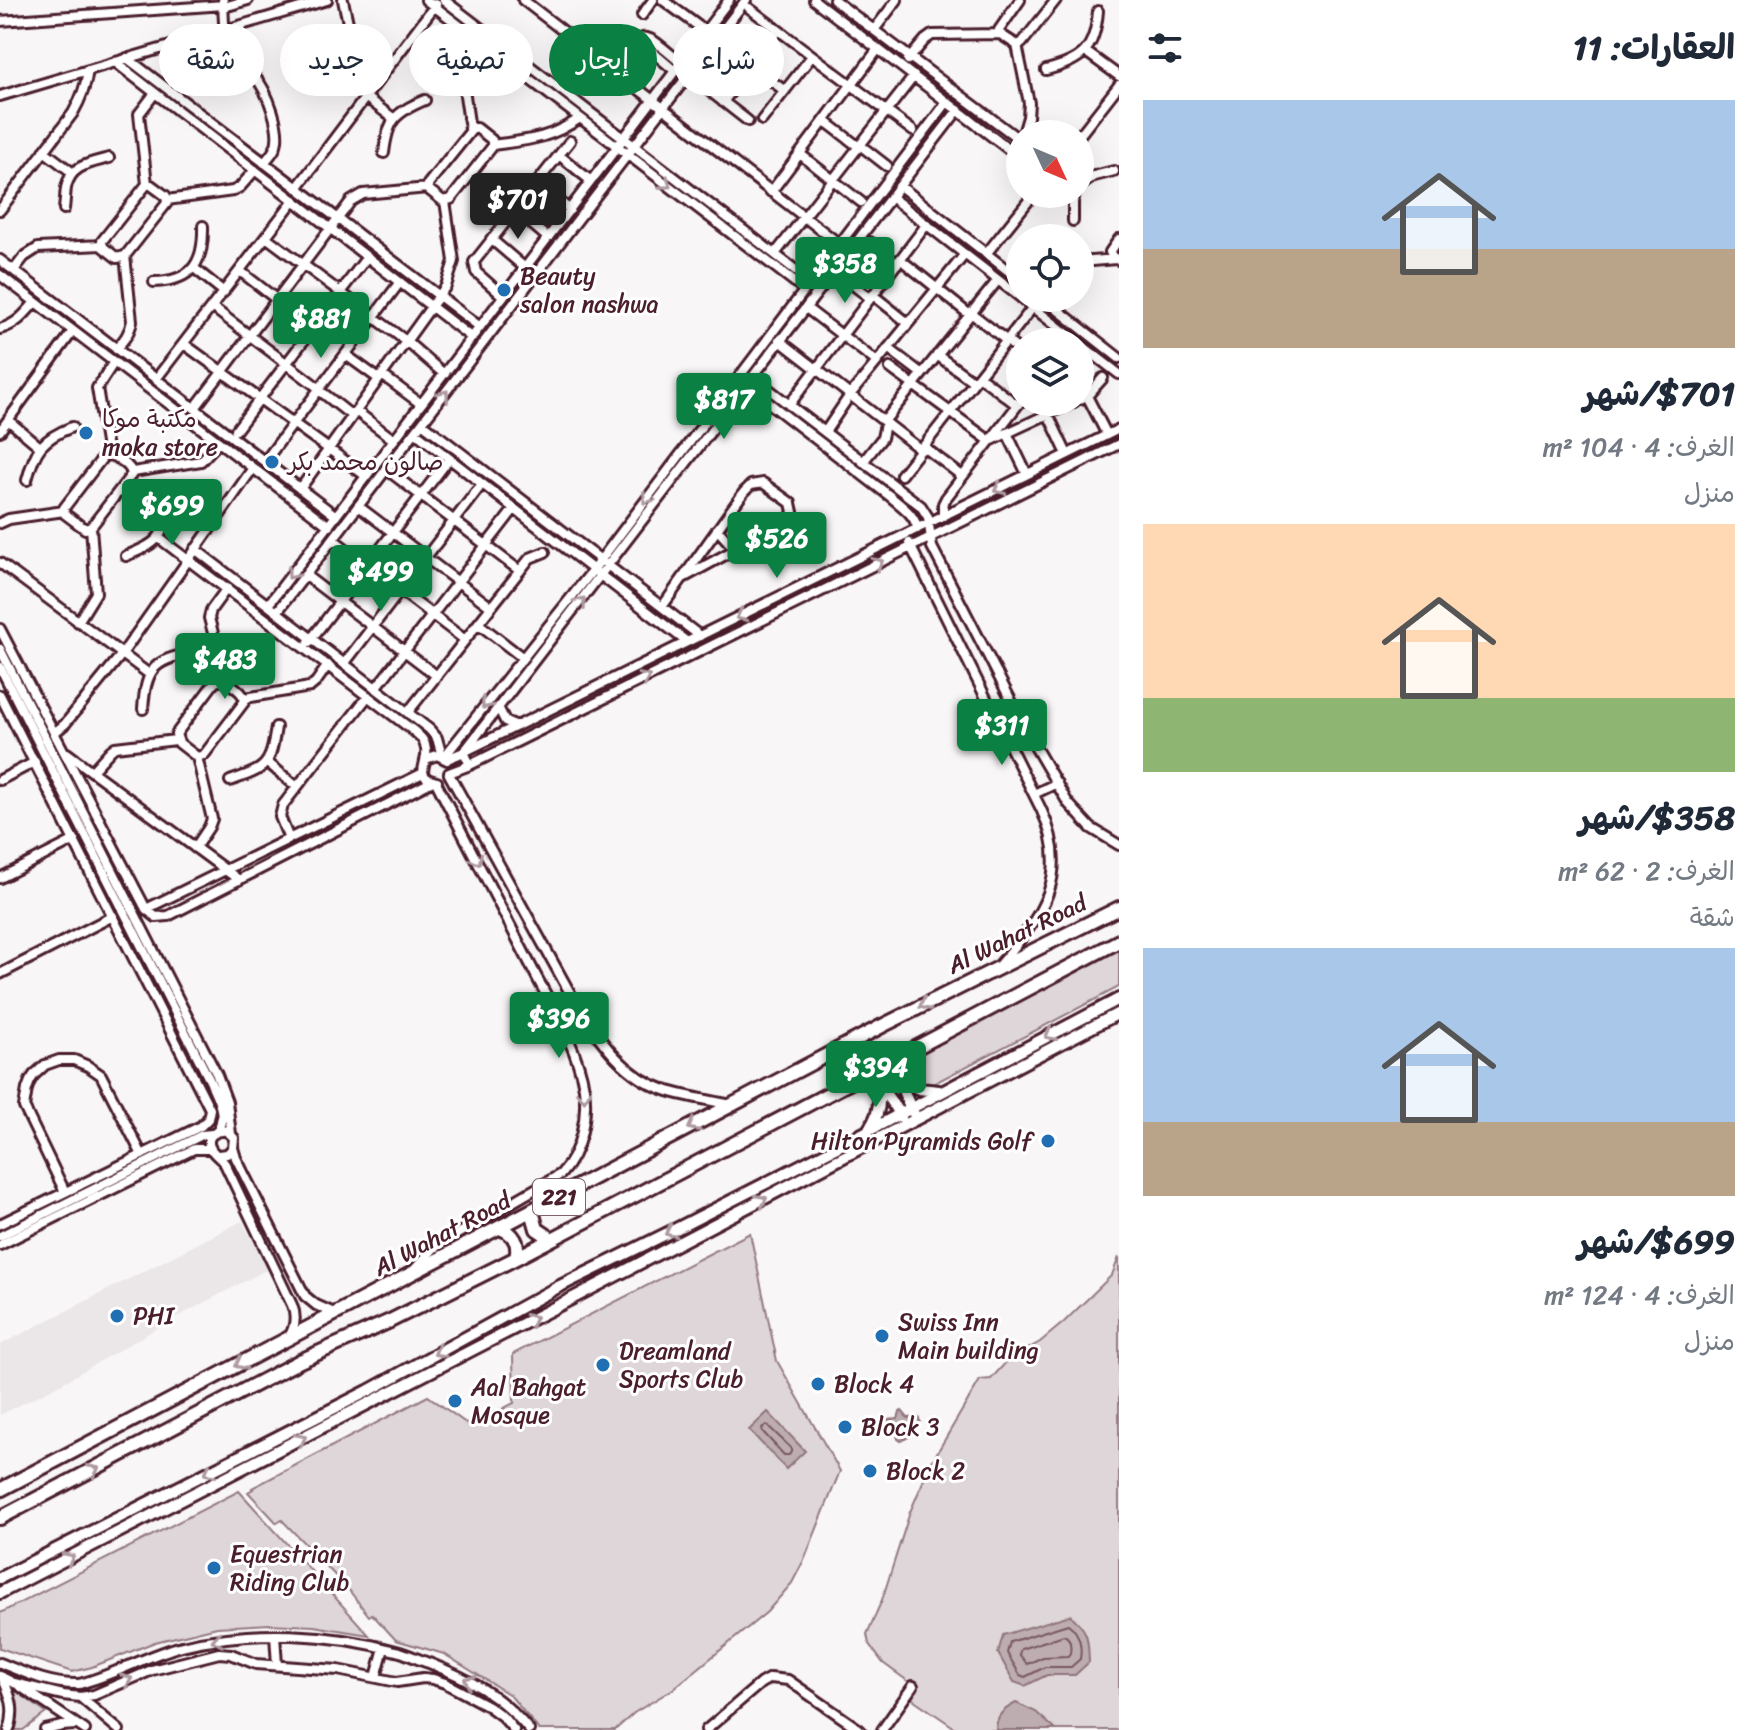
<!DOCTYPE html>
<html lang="ar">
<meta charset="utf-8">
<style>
:root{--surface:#fff;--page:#f2f2f3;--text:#1f2937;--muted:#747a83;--accent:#0b8043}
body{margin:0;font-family:Sriracha,"Playpen Sans Arabic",sans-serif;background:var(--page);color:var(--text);direction:rtl;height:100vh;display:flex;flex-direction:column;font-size:30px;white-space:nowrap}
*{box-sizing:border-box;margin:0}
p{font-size:26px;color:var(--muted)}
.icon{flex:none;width:44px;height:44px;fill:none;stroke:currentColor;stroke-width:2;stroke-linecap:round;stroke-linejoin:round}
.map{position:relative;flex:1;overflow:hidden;direction:ltr}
.details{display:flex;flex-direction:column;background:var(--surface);width:640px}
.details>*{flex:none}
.banner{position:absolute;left:24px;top:24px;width:760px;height:72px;direction:rtl;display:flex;gap:16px}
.needle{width:52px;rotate:134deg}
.fabs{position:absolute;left:1006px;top:120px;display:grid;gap:16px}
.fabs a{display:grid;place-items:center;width:88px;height:88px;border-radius:50%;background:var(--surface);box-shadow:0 8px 32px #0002;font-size:40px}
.price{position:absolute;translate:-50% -68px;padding:0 18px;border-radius:8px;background:var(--accent);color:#fff;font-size:26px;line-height:52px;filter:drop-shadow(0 2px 4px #0008)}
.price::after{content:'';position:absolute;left:50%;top:48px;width:24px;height:18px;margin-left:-12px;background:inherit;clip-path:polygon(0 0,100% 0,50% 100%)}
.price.selected{background:#222;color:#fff}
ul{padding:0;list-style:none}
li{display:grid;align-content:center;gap:16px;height:424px;padding:0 24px}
li span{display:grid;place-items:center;height:248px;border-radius:0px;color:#555}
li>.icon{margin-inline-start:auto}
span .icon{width:144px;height:144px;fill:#fffc;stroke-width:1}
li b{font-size:34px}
h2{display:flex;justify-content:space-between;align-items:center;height:96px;padding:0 24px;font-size:34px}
.chip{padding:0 28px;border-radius:36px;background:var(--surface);box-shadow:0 8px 32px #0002;font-size:28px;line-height:72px}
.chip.selected{background:var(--accent);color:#fff}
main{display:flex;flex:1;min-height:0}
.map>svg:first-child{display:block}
.built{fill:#ebe6e8}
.green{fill:#ded6d9;stroke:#947a82;stroke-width:2}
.water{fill:#bdadb0;stroke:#8f747b;stroke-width:2}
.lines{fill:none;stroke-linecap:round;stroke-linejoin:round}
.shore{stroke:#785860;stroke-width:2}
.minor-casing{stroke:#4a1f2b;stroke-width:14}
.tertiary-casing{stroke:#4a1f2b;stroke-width:16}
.trunk-casing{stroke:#4a1f2b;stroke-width:18}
.minor{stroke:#fff;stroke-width:8}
.tertiary{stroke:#fff;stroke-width:10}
.trunk{stroke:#fff;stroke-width:12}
.oneway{stroke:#ae9aa0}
.poi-dot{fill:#1f6fb2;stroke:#fff;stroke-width:3}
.labels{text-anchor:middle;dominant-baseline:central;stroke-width:6;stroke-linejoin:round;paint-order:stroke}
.shield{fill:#fff;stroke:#80626b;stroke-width:2}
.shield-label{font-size:22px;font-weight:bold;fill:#4a1f2b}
.poi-label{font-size:24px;fill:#4a1f2b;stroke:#fff;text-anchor:start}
.street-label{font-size:24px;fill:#4a1f2b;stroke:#fff}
</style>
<main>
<section class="details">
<h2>العقارات: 11<svg class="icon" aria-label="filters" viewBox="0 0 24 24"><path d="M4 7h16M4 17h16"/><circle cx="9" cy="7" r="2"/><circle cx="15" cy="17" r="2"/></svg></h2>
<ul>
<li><span style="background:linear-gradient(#a9c7e8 60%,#b9a48a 0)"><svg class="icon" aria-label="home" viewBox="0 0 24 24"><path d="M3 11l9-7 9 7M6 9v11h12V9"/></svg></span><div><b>$701/شهر</b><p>الغرف: 4 · 104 m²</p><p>منزل</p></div></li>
<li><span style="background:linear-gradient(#ffd9b3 70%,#8fb573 0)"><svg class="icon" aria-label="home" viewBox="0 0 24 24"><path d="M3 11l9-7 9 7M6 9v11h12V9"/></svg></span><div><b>$358/شهر</b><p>الغرف: 2 · 62 m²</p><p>شقة</p></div></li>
<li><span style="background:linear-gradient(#a9c7e8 70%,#b9a48a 0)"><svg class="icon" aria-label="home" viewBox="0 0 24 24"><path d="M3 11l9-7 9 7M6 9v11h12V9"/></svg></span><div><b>$699/شهر</b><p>الغرف: 4 · 124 m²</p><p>منزل</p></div></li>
</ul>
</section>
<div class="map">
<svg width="1119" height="1730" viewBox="0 0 1119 1730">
<rect width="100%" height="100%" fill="#f8f6f7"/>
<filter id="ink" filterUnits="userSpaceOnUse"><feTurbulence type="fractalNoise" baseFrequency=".0125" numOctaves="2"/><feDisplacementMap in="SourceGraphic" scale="16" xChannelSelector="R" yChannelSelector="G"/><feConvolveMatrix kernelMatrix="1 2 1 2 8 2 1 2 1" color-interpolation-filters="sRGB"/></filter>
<g filter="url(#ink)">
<!-- built -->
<path class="built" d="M242 1221 268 1269 162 1325 59 1385 0 1415V1345Z"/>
<!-- green -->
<path class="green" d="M1119 945V987L931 1085C913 1082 906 1070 913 1053Z
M750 1233 777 1361 840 1471 805 1558 792 1583 767 1612 673 1689 634 1713 615 1730H539L510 1695 444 1654 396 1640 372 1614 369 1616 348 1589 282 1520 277 1523 248 1492 253 1489 252 1488 428 1396 470 1426 514 1403 513 1354Z
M1119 1257V1730H958L904 1693 909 1682 883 1663 869 1644 867 1634 882 1600 910 1512 931 1463 980 1380 991 1379 1008 1360 1040 1342 1064 1322 1112 1275Z
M239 1491 369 1635 314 1626 269 1624 217 1627 155 1642 92 1667 72 1672 0 1648V1613Z
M13 1689 46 1713 23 1730H12L18 1712Z"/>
<!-- water -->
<path class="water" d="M902 1411 908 1418 918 1417 920 1421 914 1427 912 1435 901 1441 898 1439 896 1430 887 1428 885 1424 887 1420 898 1419 900 1412Z
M768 1412 805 1451 786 1469 749 1430Z
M1070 1615C1089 1631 1088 1638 1089 1662L1075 1675H1047L1025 1686 1014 1682 998 1653 1003 1635Z
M1016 1703 1036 1712 1056 1730H996C996 1715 1003 1710 1016 1703Z"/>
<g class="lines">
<!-- shore -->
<path class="shore" d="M767 1425 791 1448V1452L789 1455H784L763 1432 762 1428Z
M1068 1624C1080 1633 1082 1646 1080 1659L1071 1667H1045L1025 1677 1020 1675 1007 1653 1010 1642Z
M1064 1635C1071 1638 1071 1647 1070 1653L1068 1656 1043 1657 1027 1664 1019 1654 1021 1649Z"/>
<!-- minor casing -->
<g class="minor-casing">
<path id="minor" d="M343 0C349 30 359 50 336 75L393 118
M426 0 805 290
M444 0 811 282
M523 0 842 246
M663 0 705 31
M814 0 1020 158
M834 0 1020 140
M1020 0 999 30 1000 34 1017 45 1022 43 1056 0
M223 1C224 18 223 41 232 56 238 66 248 70 255 77 267 90 283 131 275 148 273 153 268 158 264 163
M224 7 248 0
M749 8 913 131
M642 15 653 0
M0 21 224 5
M874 30 897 0
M637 39 675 71
M721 44 785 91
M1017 45 1029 103 1028 117 1023 134
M1086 52 1119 76
M127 58 480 327
M908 60 925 40 932 35 1000 34
M115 62 472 338
M611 68C647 28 640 29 681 63
M1046 70C1083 61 1095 49 1098 11
M689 75 748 121
M0 96 327 0
M723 102 778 30
M762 120 812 56
M825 121 859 147
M473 128H477L492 140V147L451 199 443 201 429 190 428 184Z
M470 129 460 62 465 51 475 38
M1080 135 1119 85
M493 145C528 140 550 139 580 118
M860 145 887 166
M44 151 73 173
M384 153C388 120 394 113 425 100
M800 154 861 202
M559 155 591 181
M537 182 570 210
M147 184 151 185 166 196 167 203 125 256 117 258 103 247 102 241Z
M147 184 139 114 155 93
M900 186 1020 280
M1080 186 1094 176 1114 171
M297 188 436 4
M771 192 878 49
M891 197 1020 297
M167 200 233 191 240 187 255 170
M64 209C65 202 65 195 66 188 70 165 91 163 109 158
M0 210 73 113C81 99 86 87 88 70
M515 210 548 238
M1073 221V202L1075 194
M266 237 406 341 444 374
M491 239 525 268
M870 242 897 264
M775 254 914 76
M986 254 1034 194
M900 259 970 315
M0 260 336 516
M1118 260 1112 256 1110 252 1119 239
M1080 262 1116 259
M194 268 224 292
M14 270 24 257 38 248 102 245
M240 271 313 328
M0 275 329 526
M844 278 870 298
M154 282C193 281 204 262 203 226
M873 295 908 323
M503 296 476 272 474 262 570 141
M1021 298 1077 342
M1043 298 1119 358
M212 307 320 389
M810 311 877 362
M971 313 1020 351
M0 329C17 324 24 315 35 302
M779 340 921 450
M184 344 366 476
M1080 344 1119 374
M888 348 922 374
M116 349C124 340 130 333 132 321L125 256
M346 355 379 379
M937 355 974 382
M890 368 990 441 1074 402
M382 375 421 404
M979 376 1017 405
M753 377 921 506 928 517 932 547 1034 745 1068 803 1091 828 1119 845
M156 379 294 200
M747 386 891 497C901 506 916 515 917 529
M319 390 352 416
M1087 396 1107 435
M1080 399 1087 396 1103 378
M789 405 927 224
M195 408 351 201 363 194 428 188
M356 411 394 440
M1048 414 1065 450
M8 420 40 447
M422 423 700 636
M236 430 367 257
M0 431 73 331
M415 432 687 642
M825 432 850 395 965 254
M1007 433 1025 470
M923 446 962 476
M108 455C117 456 131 466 132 474L91 527 85 529 65 514 64 508 103 457Z
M108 455 97 388 114 362
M268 457 400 282
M863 462 882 438 886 419 998 280
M386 469 520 571
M133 472 201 461 219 442
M901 475 1033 307
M27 480C35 449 42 439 72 427
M300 489 446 286 454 261 445 201
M358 506 491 607
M943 516V504L946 498 1020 402
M0 523 9 519 64 511
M717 529 735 549
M159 538 415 732C421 737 425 741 426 749 429 763 412 777 437 782
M333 539 465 640
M909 543 1041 809C1072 874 1043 915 1000 964
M195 549 429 729 437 738 442 756
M126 556C160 542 164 538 168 501
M0 563 149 674
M305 575 437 676
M268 605 729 0
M662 607 744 492 751 485 763 483 791 503 793 512 789 520 683 578
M277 612 746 0
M78 622 96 593 91 527
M479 624 523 658
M0 629 146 909 156 917 168 916 433 781
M309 642 449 459
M0 649 217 1075 227 1102 231 1134
M344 664 482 484
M0 667 210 1081C217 1097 228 1115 217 1131
M220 680C229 682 244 692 245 701L204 755 197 757 179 743 176 734 214 683Z
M226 682 209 618 211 610 227 588
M376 688 514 509
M0 695 210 1109 208 1119 201 1126 0 1224
M245 698 310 687 316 682 328 665
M143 709C146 669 153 660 192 653
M499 709 505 721 517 726
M408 712 530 558 545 552
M54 733 65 724 122 654 253 468
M67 753 239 880
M444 757 593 570 947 102
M426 759 437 755 447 760
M447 759 464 752 1119 429
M267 762 297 787
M470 765 464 752 958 110
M92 771 111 750 115 747 176 740
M449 773 470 765 1119 444
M449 774 580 1011C602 1043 626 1077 665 1090 686 1097 710 1100 732 1105
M0 780 35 762
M230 781C267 768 270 767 276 727
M1034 794 1057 783
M289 839 280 817 283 805 368 696
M195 848 209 827 212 819 197 757
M0 878 75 840
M146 909 423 773
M0 974 113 916
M233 1148 236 1158 305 1296 316 1305 336 1314
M218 1155 227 1154 233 1148 234 1138 227 1131C217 1130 205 1135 210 1147 213 1154 221 1158 225 1164L292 1305C297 1317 295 1328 288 1339
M65 1192 24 1107 27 1089 30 1081 34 1075 45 1065 59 1060H74L88 1066 101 1075 142 1155
M0 1236 202 1135 212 1134
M0 1245 194 1149H211
M415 1269 433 1249 445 1241 561 1174C581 1152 588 1117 584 1088 577 1045 550 1004 531 966 499 905 468 843 436 782
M275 1635 277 1665
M0 1663C25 1673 51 1685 79 1684 115 1675 147 1655 182 1646 253 1629 330 1632 400 1652 410 1655 419 1660 429 1663 469 1679 501 1695 529 1730
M0 1676 14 1683 63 1695 80 1697 94 1695 152 1670 219 1653 231 1654 256 1664 338 1670 397 1682 423 1678 433 1679 445 1683 488 1706 503 1717 514 1730
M2 1677C11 1696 16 1710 9 1730
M376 1677 384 1648
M18 1685 85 1730
M80 1697 119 1730
M45 1730 62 1726 75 1725
M706 1730 761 1683 770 1678 788 1680 860 1730
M882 1730 913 1686"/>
</g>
<!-- tertiary casing -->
<g class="tertiary-casing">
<path id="tertiary" d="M908 1051C892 1074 903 1092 914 1114
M899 1079 919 1089 939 1091
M855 1080C880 1079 889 1098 901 1117
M869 1129C879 1116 881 1102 878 1086
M0 1578 368 1391 558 1287 678 1228 868 1131 1119 999
M0 1593 577 1296 1119 1013"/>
</g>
<!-- trunk casing -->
<g class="trunk-casing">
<path id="trunk" d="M532 1211 537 1229 552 1239
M500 1228C514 1233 520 1244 516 1258
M0 1490 882 1026 1119 908
M0 1518 300 1361 390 1321 516 1258 1119 941"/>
</g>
<!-- minor -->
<use href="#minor" class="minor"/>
<!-- tertiary -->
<use href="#tertiary" class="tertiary"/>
<!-- trunk -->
<use href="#trunk" class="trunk"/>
</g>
<!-- one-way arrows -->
<defs><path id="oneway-chevron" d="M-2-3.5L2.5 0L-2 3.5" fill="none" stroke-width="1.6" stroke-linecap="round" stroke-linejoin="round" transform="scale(2)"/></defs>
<g class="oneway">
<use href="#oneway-chevron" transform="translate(666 184) rotate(37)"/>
<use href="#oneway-chevron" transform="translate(444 395) rotate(-53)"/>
<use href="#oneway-chevron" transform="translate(999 489) rotate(154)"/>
<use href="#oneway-chevron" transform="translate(647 499) rotate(127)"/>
<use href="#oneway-chevron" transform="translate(878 563) rotate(-26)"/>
<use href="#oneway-chevron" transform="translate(292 574) rotate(127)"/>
<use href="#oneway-chevron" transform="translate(581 602) rotate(-52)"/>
<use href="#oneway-chevron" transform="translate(741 616) rotate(154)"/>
<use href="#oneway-chevron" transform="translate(645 678) rotate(-26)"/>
<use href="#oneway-chevron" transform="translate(486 704) rotate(129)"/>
<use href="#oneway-chevron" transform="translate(477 860) rotate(63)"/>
<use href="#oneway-chevron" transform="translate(924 1005) rotate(153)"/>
<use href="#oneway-chevron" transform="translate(1050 1035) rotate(153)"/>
<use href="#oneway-chevron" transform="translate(584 1096) rotate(85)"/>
<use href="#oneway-chevron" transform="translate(693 1126) rotate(152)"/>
<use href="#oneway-chevron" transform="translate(762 1200) rotate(-27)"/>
<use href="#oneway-chevron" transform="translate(670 1232) rotate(154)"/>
<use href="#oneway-chevron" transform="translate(532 1319) rotate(-27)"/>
<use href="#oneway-chevron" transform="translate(439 1352) rotate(151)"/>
<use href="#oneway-chevron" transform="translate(240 1364) rotate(152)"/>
<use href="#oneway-chevron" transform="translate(301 1439) rotate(-27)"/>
<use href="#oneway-chevron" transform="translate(94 1470) rotate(-27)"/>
<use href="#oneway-chevron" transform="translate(209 1472) rotate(153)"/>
<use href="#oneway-chevron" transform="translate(69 1558) rotate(-27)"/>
<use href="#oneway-chevron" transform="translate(217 1640) rotate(170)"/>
<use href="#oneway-chevron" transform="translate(127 1680) rotate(-22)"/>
<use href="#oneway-chevron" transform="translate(469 1681) rotate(-152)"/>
</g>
</g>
<!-- markers -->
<g class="poi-dot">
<circle cx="504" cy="290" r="8"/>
<circle cx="86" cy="433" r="8"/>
<circle cx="272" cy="462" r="8"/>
<circle cx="1048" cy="1141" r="8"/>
<circle cx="117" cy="1316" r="8"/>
<circle cx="882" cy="1336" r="8"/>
<circle cx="603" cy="1365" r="8"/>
<circle cx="818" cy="1384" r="8"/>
<circle cx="455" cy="1401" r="8"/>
<circle cx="845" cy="1427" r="8"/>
<circle cx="870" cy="1471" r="8"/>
<circle cx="214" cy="1568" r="8"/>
</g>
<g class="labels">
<!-- shield labels -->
<rect class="shield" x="533" y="1179" width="52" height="36" rx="6"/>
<g class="shield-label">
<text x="559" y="1197">221</text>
</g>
<!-- poi labels -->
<g class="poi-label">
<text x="520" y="276">Beauty<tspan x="520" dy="28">salon nashwa</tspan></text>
<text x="102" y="419">مكتبة موكا<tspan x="102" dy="28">moka store</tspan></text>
<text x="288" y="462">صالون محمد بكر</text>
<text x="1032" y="1141" text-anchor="end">Hilton Pyramids Golf</text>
<text x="133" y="1316">PHI</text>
<text x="898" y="1322">Swiss Inn<tspan x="898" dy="28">Main building</tspan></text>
<text x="619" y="1351">Dreamland<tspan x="619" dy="28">Sports Club</tspan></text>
<text x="834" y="1384">Block 4</text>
<text x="471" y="1387">Aal Bahgat<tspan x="471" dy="28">Mosque</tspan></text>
<text x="861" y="1427">Block 3</text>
<text x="886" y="1471">Block 2</text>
<text x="230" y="1554">Equestrian<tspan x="230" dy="28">Riding Club</tspan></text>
</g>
<!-- street labels -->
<g class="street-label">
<text transform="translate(1017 934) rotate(-26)">Al Wahat Road</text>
<text transform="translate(442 1234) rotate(-28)">Al Wahat Road</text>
</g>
</g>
</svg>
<div class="fabs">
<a><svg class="needle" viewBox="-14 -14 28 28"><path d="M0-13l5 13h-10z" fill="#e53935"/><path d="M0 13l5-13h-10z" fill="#747a83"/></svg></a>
<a><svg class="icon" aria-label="locate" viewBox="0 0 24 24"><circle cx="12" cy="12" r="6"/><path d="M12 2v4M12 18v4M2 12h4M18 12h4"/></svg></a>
<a><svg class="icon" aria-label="layers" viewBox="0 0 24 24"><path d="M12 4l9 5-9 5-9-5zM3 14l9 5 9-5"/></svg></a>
</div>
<b class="price selected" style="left:518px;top:241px">$701</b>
<b class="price" style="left:845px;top:305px">$358</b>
<b class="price" style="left:321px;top:360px">$881</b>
<b class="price" style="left:724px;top:441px">$817</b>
<b class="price" style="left:172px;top:547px">$699</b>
<b class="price" style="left:777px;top:580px">$526</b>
<b class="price" style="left:381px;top:613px">$499</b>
<b class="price" style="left:225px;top:701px">$483</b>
<b class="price" style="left:1002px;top:767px">$311</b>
<b class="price" style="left:559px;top:1060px">$396</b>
<b class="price" style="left:876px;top:1109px">$394</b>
<div class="banner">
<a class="chip">شراء</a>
<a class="chip selected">إيجار</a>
<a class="chip">تصفية</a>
<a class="chip">جديد</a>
<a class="chip">شقة</a>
</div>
</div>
</main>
